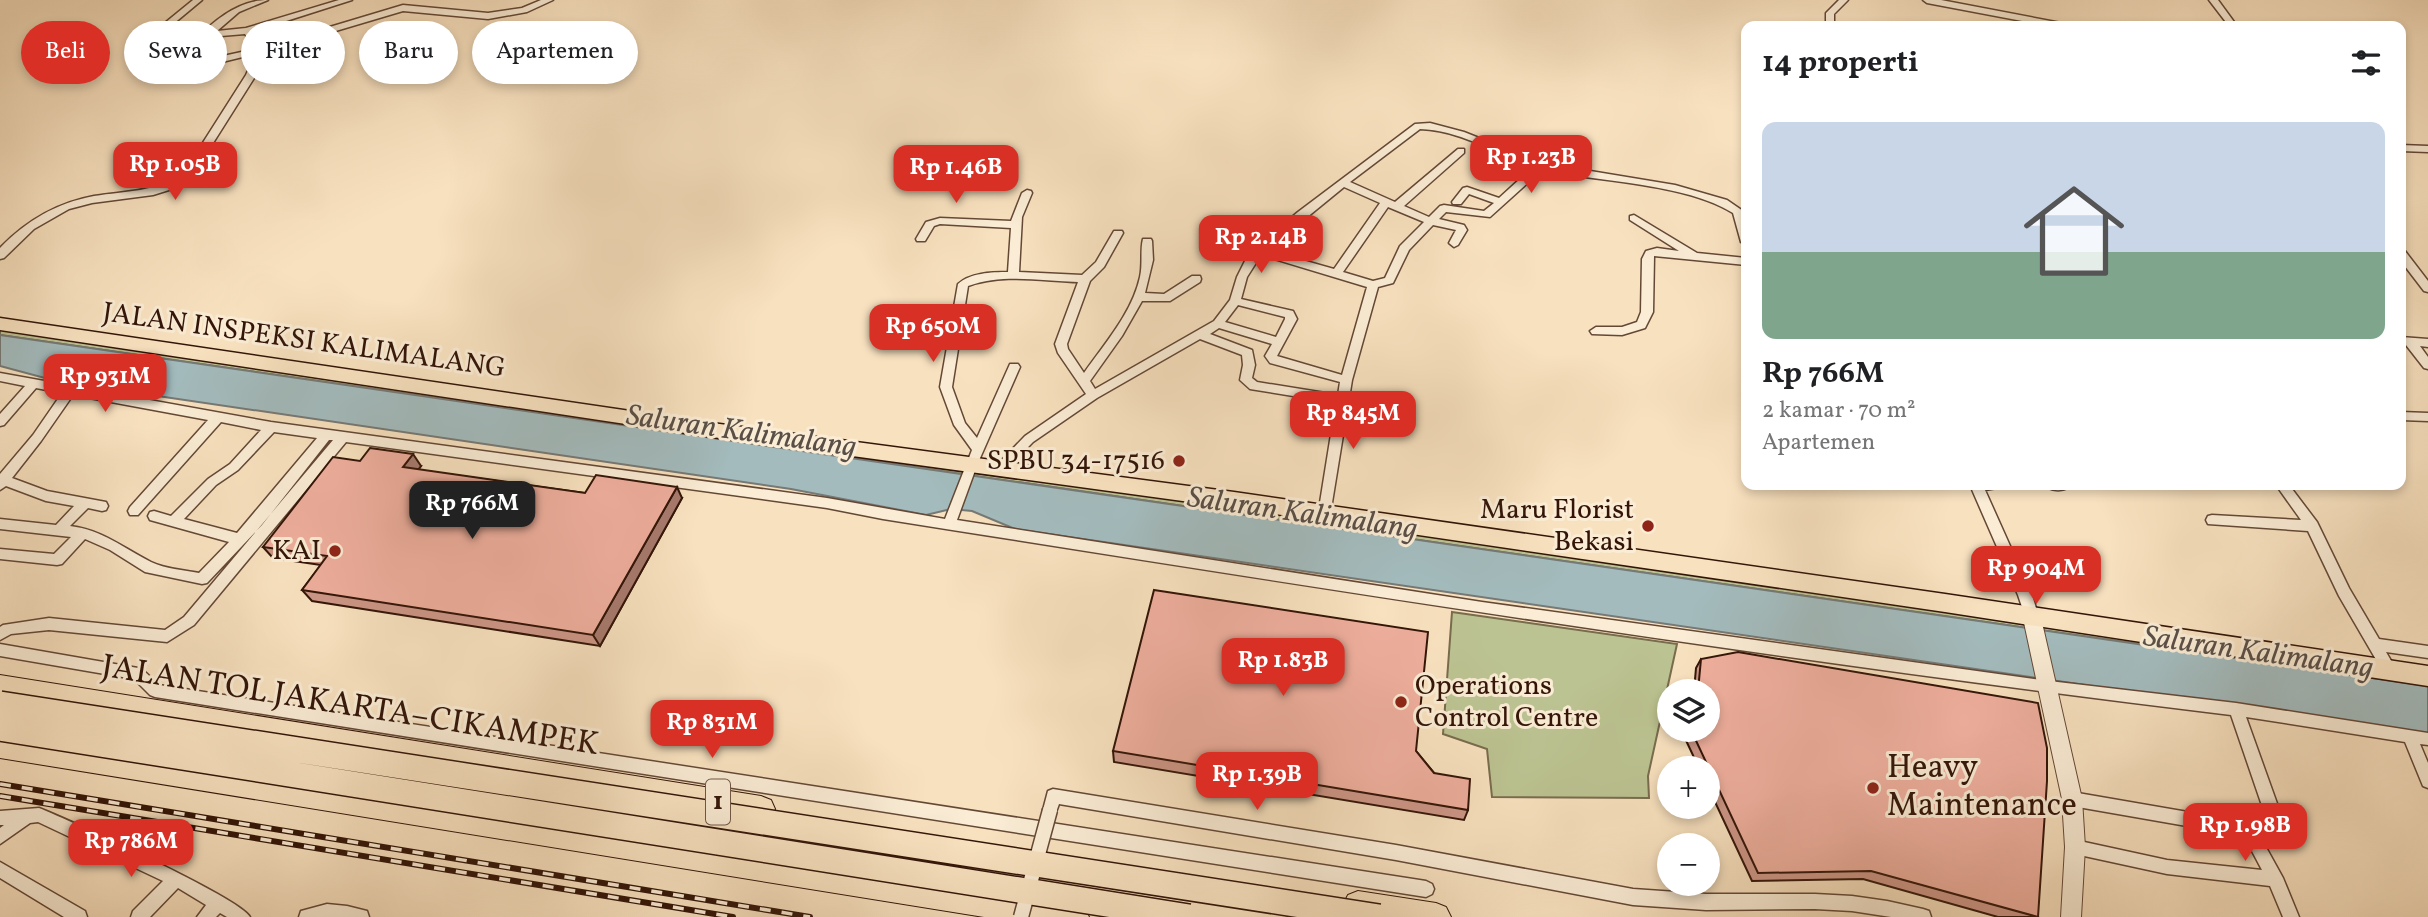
<!DOCTYPE html>
<html lang="id">
<meta charset="utf-8">
<style>
:root{--surface:#fff;--page:#f2f2f2;--text:#202124;--muted:#757577;--accent:#d93025}
body{margin:0;font-family:Vollkorn,serif;background:var(--page);color:var(--text);height:100vh;display:flex;flex-direction:column;font-size:26px;white-space:nowrap}
*{box-sizing:border-box;margin:0}
p{font-size:23px;color:var(--muted)}
.icon{flex:none;width:38px;height:38px;fill:none;stroke:currentColor;stroke-width:2;stroke-linecap:round;stroke-linejoin:round}
.map{position:relative;flex:1;overflow:hidden}
.drawer{position:absolute;left:1741px;top:21px;width:665px;height:469px;display:flex;flex-direction:column;background:var(--surface);border-radius:14px;box-shadow:0 4px 10px #0003}
.drawer>*{flex:none}
.guide{position:absolute;left:21px;top:21px;width:665px;height:63px;display:flex;gap:14px}
.controls{position:absolute;left:1657px;top:679px;display:grid;gap:14px}
.controls a{display:grid;place-items:center;width:63px;height:63px;border-radius:50%;background:var(--surface);box-shadow:0 4px 10px #0003;font-size:35px}
.price{position:absolute;translate:-50% -60px;padding:0 16px;border-radius:14px;background:var(--accent);color:#fff;font-size:23px;line-height:46px;filter:drop-shadow(0 2px 4px #0008)}
.price::after{content:'';position:absolute;left:50%;top:42px;width:21px;height:16px;margin-left:-10px;background:inherit;clip-path:polygon(0 0,100% 0,50% 100%)}
.price.on{background:#222;color:#fff}
ul{padding:0;list-style:none}
li{display:grid;align-content:center;gap:14px;height:371px;padding:0 21px}
li span{display:grid;place-items:center;height:217px;border-radius:14px;color:#555}
li>.icon{margin-inline-start:auto}
span .icon{width:126px;height:126px;fill:#fffc;stroke-width:1}
li b{font-size:30px}
h2{display:flex;justify-content:space-between;align-items:center;height:84px;padding:0 21px;font-size:30px}
.pill{padding:0 24px;border-radius:32px;background:var(--surface);box-shadow:0 4px 10px #0003;font-size:24px;line-height:63px}
.pill.on{background:var(--accent);color:#fff}
.map>svg:first-child{display:block}
.green{fill:#bcc392;stroke:#786c4d;stroke-width:2}
.water{fill:#a3bbbd;stroke:#767975;stroke-width:2}
.lines{fill:none;stroke-linecap:round;stroke-linejoin:round}
.minor-casing{stroke:#644836;stroke-width:3}
.tertiary-casing{stroke:#644836;stroke-width:2}
.primary-casing{stroke:#331508;stroke-width:3}
.motorway-casing{stroke:#331508;stroke-width:2}
.minor{fill:#faecd5;fill-rule:evenodd}
.tertiary{fill:#faecd5;fill-rule:evenodd}
.primary{fill:#f8e1bf;fill-rule:evenodd}
.motorway{fill:#f8e1bf;fill-rule:evenodd}
.rail-casing{stroke:#331508;stroke-width:6}
.rail{stroke:#faecd5;stroke-width:3.5;stroke-dasharray:11;stroke-linecap:butt}
.minor-bridge-casing{stroke:#644836;stroke-width:17;stroke-linecap:butt}
.motorway-bridge-casing{stroke:#331508;stroke-width:28;stroke-linecap:butt}
.minor-bridge{stroke:#faecd5;stroke-width:14}
.motorway-bridge{stroke:#f8e1bf;stroke-width:25}
.wall{fill:#cd9687;stroke:#331508;stroke-width:2}
.shaded-wall{fill:#a77a6e;stroke:#331508;stroke-width:2}
.building{fill:#eeae9d;stroke:#331508;stroke-width:2}
.poi-dot{fill:#8f2418;stroke:#faecd5;stroke-width:2.5}
.labels{text-anchor:middle;dominant-baseline:central;stroke-width:6;stroke-linejoin:round;paint-order:stroke}
.shield{fill:#faecd5;stroke:#6f5646;stroke-width:2}
.shield-label{font-size:26px;font-weight:bold;fill:#331508}
.street-label{font-size:28px;fill:#331508;stroke:#faecd5}
.poi-label{font-size:28px;fill:#331508;stroke:#faecd5;text-anchor:end}
.water-label{font-size:30px;font-style:italic;fill:#5a4f47;stroke:#faecd5}
.near-street-label{font-size:33px;fill:#331508;stroke:#faecd5}
.near-poi-label{font-size:33px;fill:#331508;stroke:#faecd5;text-anchor:start}
</style>
<div class="map">
<svg width="2428" height="917" viewBox="0 0 2428 917">
<rect width="100%" height="100%" fill="#f8e1bf"/>
<filter id="stains"><feTurbulence type="fractalNoise" baseFrequency=".00286" numOctaves="4"/><feColorMatrix values="0 0 0 0 .2 0 0 0 0 .09 0 0 0 0 .02 0 0 0 .5 -.17"/></filter>
<radialGradient id="worn" r=".72"><stop offset=".6" stop-color="#630" stop-opacity="0"/><stop offset="1" stop-color="#630" stop-opacity=".3"/></radialGradient>
<!-- green -->
<path class="green" d="M0 324 2038 624 2428 686 0 335Z
M1452 612 1677 644 1648 776 1649 798 1492 797 1487 749 1443 734Z"/>
<!-- water -->
<path class="water" d="M0 335 2428 686V735L1015 529 972 511 951 509 926 515 791 489 56 381 0 366Z"/>
<g class="lines">
<!-- minor casing -->
<g class="minor-casing">
<path id="minor" d="M193 0H202L142 50 165 59 214 58 255 49 245 34 209 37 194 49 189 46C210 24 236 0 268 0L239 12 217 31 246 28 339 0H352L252 32 263 47 403 5 488 13 522 8 541 0H553L527 12 488 19 403 11 265 52 256 75 191 178 169 190 153 195 92 203 69 209 34 229 4 258 0 259V248C26 221 56 203 94 196 126 191 156 192 183 174L246 75 255 54 214 64 164 65 133 53V49Z
M1839 0H1848L1834 14V26H1826V13Z
M1923 0H1941L2061 23 2065 26H2049L1927 3Z
M2209 0H2218L2237 26H2229Z
M1430 123 1464 132 1542 163 1675 185 1727 200 1743 211 1746 224V245L1741 242 1733 213C1685 183 1599 182 1542 170L1490 217 1446 212 1439 219 1464 225 1467 230 1458 245 1454 247 1449 243 1456 230 1433 225 1409 250 1393 283 1378 287 1352 380 1330 515 1328 519H1320L1318 515 1336 403 1250 389 1240 380 1243 365 1242 355 1200 339 1097 398 1033 442 1005 471H997L995 468 997 465 1025 436 1086 394 1058 353 1055 344 1078 282C1042 281 1003 273 968 286L952 387 965 423 977 438 1010 364H1018L1020 367 977 465 957 520 1482 602 2049 681 2236 703 2428 733V745L2420 744 2428 763V788L2423 786 2405 742 2246 717 2284 823C2286 838 2275 842 2262 840L2283 878 2299 917H2283L2270 886 2167 874 2075 854 2070 852 2067 847 2070 842 2075 840 2167 860 2262 870 2244 836 2072 806 2067 804 2065 799 2067 794 2072 792 2269 826 2231 715C1780 661 1331 590 883 519L827 508 346 442 194 625 167 642 49 630 11 634 0 640V627L3 625 49 618 165 630 184 617 333 440H329L262 525 207 583 202 584 145 572 110 550 85 539 62 564 57 565 0 559V549L54 554 71 537 0 529V519L56 525 74 506 46 501 6 486 0 490V474L33 435 62 393 36 388 4 425 0 426V414L25 386 0 381V373L271 422 827 498 945 519 972 450 954 425 940 387 958 284C970 273 991 272 1008 272L1011 228 940 224 934 226 925 241H917L916 239 926 222 940 218 1011 221 1022 193 1027 190 1031 191 1032 193 1022 217 1019 272 1082 275 1096 262 1114 231H1122L1123 233 1104 267 1090 281 1067 344 1068 349 1084 373C1105 343 1132 313 1140 277 1143 264 1140 250 1143 239H1151L1152 241 1153 260 1145 293 1164 294 1192 276H1200L1201 279 1200 282 1170 301H1142L1122 336 1090 381 1095 389 1214 321 1230 300 1237 277 1249 253 1298 212 1415 124ZM1420 129C1460 130 1497 154 1533 167L1499 198 1467 187 1463 188 1452 202 1453 204H1461L1469 194 1494 203 1484 211 1444 205 1440 206 1429 217 1404 206 1464 153V149H1458L1395 202 1350 182ZM1344 187 1380 203 1334 269 1267 250ZM1388 207 1424 222 1400 246 1385 278 1373 281 1343 272ZM1261 255 1367 287 1342 375 1277 356 1297 319 1293 311 1241 299 1247 277ZM1238 305 1285 317V319L1276 337 1225 322ZM1219 328 1272 344 1265 356 1270 363 1340 382 1338 395 1257 382 1252 378 1255 365 1252 350 1210 334ZM73 395 208 420 130 507 128 511 130 515H138L221 422 261 430 230 464 208 479 171 516 154 511 150 512 148 516 150 520 229 542 199 573C184 570 165 569 151 562 123 548 103 530 70 526L88 508 102 511 106 510 108 506 106 502 47 491 12 478 41 441ZM274 432 317 438 237 533 184 519 216 485 238 470Z
M2401 145 2428 146V152L2401 151Z
M1634 215 1697 253 1746 258V265L1654 256 1653 312 1645 328 1622 335 1592 334 1590 331 1596 327H1622L1637 322 1641 312 1642 259 1646 251 1657 248 1679 251 1630 220V216Z
M2401 250 2405 251 2428 281V292L2424 291 2401 261Z
M2401 337 2428 339V347L2420 346 2428 357V369L2424 368 2406 345H2401Z
M2401 412 2428 413V421L2401 420Z
M1970 485H1999L1997 488 1985 490 2032 595 2039 618 2037 622 2032 624 2027 622 2018 595Z
M2046 485H2070L2068 488C2062 491 2054 491 2048 488Z
M2276 485H2289L2317 522 2349 588 2379 639 2428 646V658L2386 652 2397 671 2395 675 2390 677 2385 675 2339 596 2308 531 2208 524 2206 520 2208 516 2212 515 2301 520Z
M0 644 138 668 143 670 159 685 1426 881 1432 884 1434 889 1432 894 1426 897 155 697 150 695 134 679 0 656Z
M1053 789 1396 845 1633 889 1706 894H1815L1852 896 1887 901 1923 909 1929 911 1931 917H1891L1852 911 1815 909 1706 910 1633 905 1396 860 1059 804 1055 815 1050 817 1045 815 1043 810 1048 791Z
M39 808C69 820 242 899 250 917H227L220 913 216 917H197L206 905 178 888 150 917H131L133 911 163 881 38 822 30 823 0 844V828L4 825H0V811Z
M0 862 85 911 87 917H64L0 878Z
M327 904 347 906 367 911 369 917H299L301 911Z"/>
</g>
<!-- tertiary casing -->
<g class="tertiary-casing">
<path id="tertiary" d="M2032 611 2038 613 2041 618 2082 799 2085 847 2081 917H2061L2065 847 2062 799 2023 618 2026 613Z"/>
</g>
<!-- primary casing -->
<g class="primary-casing">
<path id="primary" d="M0 318 712 423 1234 492 1945 594 2428 666V686L1945 612 1234 508 712 437 0 330Z"/>
</g>
<!-- motorway casing -->
<g class="motorway-casing">
<path id="motorway" d="M0 675 761 796 771 800 775 809 771 818 761 822 0 697Z
M0 734 1074 903 1084 907 1089 917H984L0 758Z
M1358 891 1436 903 1446 907 1451 917H1352L1348 915 1343 905 1348 895Z"/>
</g>
<!-- minor -->
<use href="#minor" class="minor"/>
<!-- tertiary -->
<use href="#tertiary" class="tertiary"/>
<!-- primary -->
<use href="#primary" class="primary"/>
<!-- motorway -->
<use href="#motorway" class="motorway"/>
<!-- rail casing -->
<g class="rail-casing">
<path id="rail" d="M0 784 810 917
M0 796 733 917"/>
</g>
<!-- rail -->
<use href="#rail" class="rail"/>
<!-- minor-bridge casing -->
<g class="minor-bridge-casing">
<path id="minor-bridge" d="M1021 917 1050 810"/>
</g>
<!-- motorway-bridge casing -->
<g class="motorway-bridge-casing">
<path id="motorway-bridge" d="M0 704 1379 917
M0 728 1189 917"/>
</g>
<!-- minor-bridge -->
<use href="#minor-bridge" class="minor-bridge"/>
<!-- motorway-bridge -->
<use href="#motorway-bridge" class="motorway-bridge"/>
</g>
<!-- wall -->
<path class="wall" d="M360 461 421 466 418 470 585 493 682 498 600 646 312 601 302 590 321 565 273 558 263 547Z
M1701 659 2038 917H1998L1863 879 1752 881 1708 787V768H1699L1683 734 1686 730H1708V691H1694L1696 668Z
M1113 751H1416L1434 773 1468 810 1464 820 1114 762Z"/>
<!-- shaded-wall -->
<path class="shaded-wall" d="M413 454 421 466 411 479 403 467Z
M677 487 682 498 600 646 593 635Z"/>
<!-- building -->
<path class="building" d="M370 448 413 454 403 467 585 493 596 475 677 487 593 635 302 590 327 556 263 547 333 457 360 461Z
M1154 590 1428 632 1416 751 1434 773 1470 779 1468 810 1113 751Z
M1738 652 2038 703 2047 748V781L2038 917 1871 871 1758 873 1691 730H1708V691H1698L1701 659Z"/>
<!-- markers -->
<g class="poi-dot">
<circle cx="1179" cy="461" r="7"/>
<circle cx="1648" cy="526" r="7"/>
<circle cx="335" cy="551" r="7"/>
<circle cx="1401" cy="702" r="7"/>
<circle cx="1873" cy="788" r="7"/>
</g>
<g class="labels">
<!-- shield labels -->
<rect class="shield" x="706" y="779.5" width="24" height="45" rx="5"/>
<g class="shield-label">
<text x="718" y="802">1</text>
</g>
<!-- street labels -->
<g class="street-label">
<text transform="translate(304 341) rotate(8)">JALAN INSPEKSI KALIMALANG</text>
</g>
<!-- poi labels -->
<g class="poi-label">
<text x="1165" y="461">SPBU 34-17516</text>
<text x="1634" y="510">Maru Florist<tspan x="1634" dy="32">Bekasi</tspan></text>
<text x="321" y="551">KAI</text>
<text x="1415" y="686" text-anchor="start">Operations<tspan x="1415" dy="32">Control Centre</tspan></text>
</g>
<!-- water labels -->
<g class="water-label">
<text transform="translate(741 432) rotate(8)">Saluran Kalimalang</text>
<text transform="translate(1302 514) rotate(8)">Saluran Kalimalang</text>
<text transform="translate(2258 653) rotate(8)">Saluran Kalimalang</text>
</g>
<!-- near-street labels -->
<g class="near-street-label">
<text transform="translate(350 707) rotate(9)">JALAN TOL JAKARTA–CIKAMPEK</text>
</g>
<!-- near-poi labels -->
<g class="near-poi-label">
<text x="1887" y="769">Heavy<tspan x="1887" dy="38">Maintenance</tspan></text>
</g>
</g>
<rect width="100%" height="100%" filter="url(#stains)"/>
<rect width="100%" height="100%" fill="url(#worn)"/>
</svg>
<div class="controls">
<a><svg class="icon" aria-label="layers" viewBox="0 0 24 24"><path d="M12 4l9 5-9 5-9-5zM3 14l9 5 9-5"/></svg></a>
<a>+</a>
<a>−</a>
</div>
<b class="price" style="left:1531px;top:195px">Rp 1.23B</b>
<b class="price" style="left:175px;top:202px">Rp 1.05B</b>
<b class="price" style="left:956px;top:205px">Rp 1.46B</b>
<b class="price" style="left:1261px;top:275px">Rp 2.14B</b>
<b class="price" style="left:933px;top:364px">Rp 650M</b>
<b class="price" style="left:105px;top:414px">Rp 931M</b>
<b class="price" style="left:1353px;top:451px">Rp 845M</b>
<b class="price on" style="left:472px;top:541px">Rp 766M</b>
<b class="price" style="left:2036px;top:606px">Rp 904M</b>
<b class="price" style="left:1283px;top:698px">Rp 1.83B</b>
<b class="price" style="left:712px;top:760px">Rp 831M</b>
<b class="price" style="left:1257px;top:812px">Rp 1.39B</b>
<b class="price" style="left:2245px;top:863px">Rp 1.98B</b>
<b class="price" style="left:131px;top:879px">Rp 786M</b>
<div class="guide">
<a class="pill on">Beli</a>
<a class="pill">Sewa</a>
<a class="pill">Filter</a>
<a class="pill">Baru</a>
<a class="pill">Apartemen</a>
</div>
<section class="drawer">
<h2>14 properti<svg class="icon" aria-label="filters" viewBox="0 0 24 24"><path d="M4 7h16M4 17h16"/><circle cx="9" cy="7" r="2"/><circle cx="15" cy="17" r="2"/></svg></h2>
<ul>
<li><span style="background:linear-gradient(#c9d6e8 60%,#7fa58c 0)"><svg class="icon" aria-label="home" viewBox="0 0 24 24"><path d="M3 11l9-7 9 7M6 9v11h12V9"/></svg></span><div><b>Rp 766M</b><p>2 kamar · 70 m²</p><p>Apartemen</p></div></li>
</ul>
</section>
</div>
